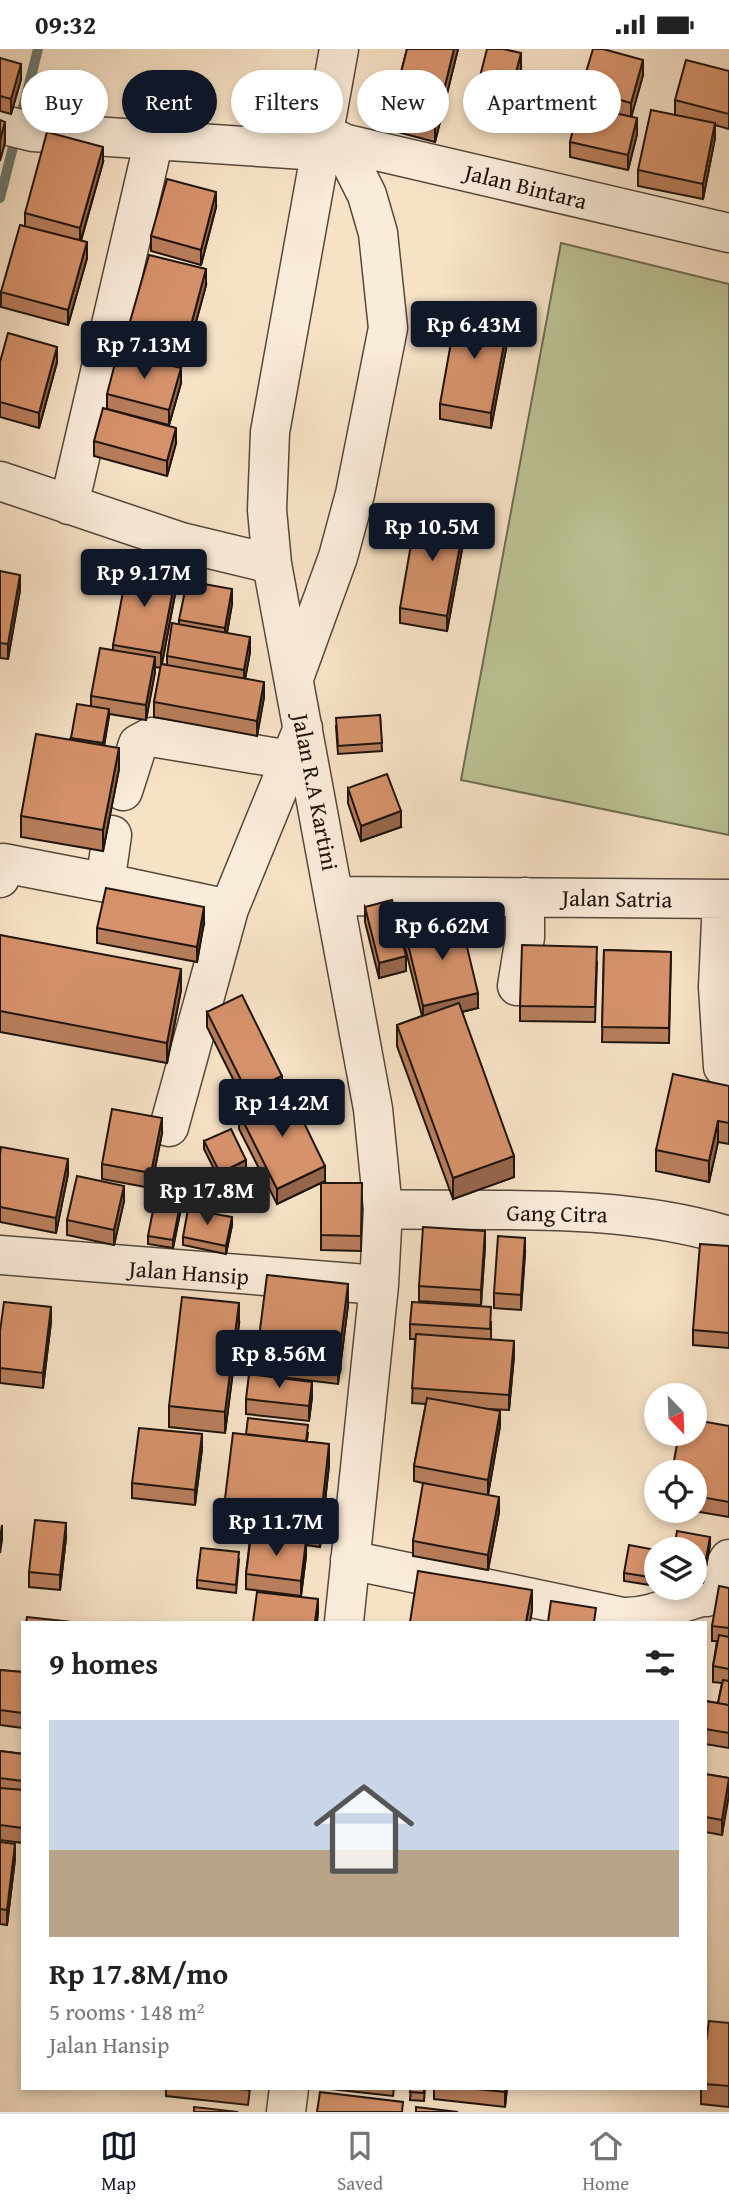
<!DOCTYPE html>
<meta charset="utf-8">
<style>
:root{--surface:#fff;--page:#f2f2f2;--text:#222;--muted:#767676;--line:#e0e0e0;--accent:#111827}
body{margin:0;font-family:"Gentium Book Plus",serif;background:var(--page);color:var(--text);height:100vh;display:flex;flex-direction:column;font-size:26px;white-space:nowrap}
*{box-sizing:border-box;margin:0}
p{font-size:23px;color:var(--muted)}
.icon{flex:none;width:38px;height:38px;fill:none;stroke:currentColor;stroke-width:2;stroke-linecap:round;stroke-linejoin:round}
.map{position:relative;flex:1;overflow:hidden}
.side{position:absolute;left:21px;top:1572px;width:686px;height:469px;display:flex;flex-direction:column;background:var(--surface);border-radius:0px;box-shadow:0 4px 10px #0003}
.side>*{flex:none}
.top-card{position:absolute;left:21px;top:21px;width:688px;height:63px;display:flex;gap:14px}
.needle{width:46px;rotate:157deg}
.tools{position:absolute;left:644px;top:1334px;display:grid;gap:14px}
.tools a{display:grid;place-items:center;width:63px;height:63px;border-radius:50%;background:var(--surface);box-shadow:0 4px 10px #0003;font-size:35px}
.price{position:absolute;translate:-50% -60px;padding:0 16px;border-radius:7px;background:var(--accent);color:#fff;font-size:23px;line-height:46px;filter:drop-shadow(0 2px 4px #0008)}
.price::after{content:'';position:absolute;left:50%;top:42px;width:21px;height:16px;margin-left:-10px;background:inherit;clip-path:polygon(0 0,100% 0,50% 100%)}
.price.current{background:#222;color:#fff}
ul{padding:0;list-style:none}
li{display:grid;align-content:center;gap:14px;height:371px;padding:0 28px}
li span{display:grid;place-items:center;height:217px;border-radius:0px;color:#555}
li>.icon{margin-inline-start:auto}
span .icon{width:126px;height:126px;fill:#fffc;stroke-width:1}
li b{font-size:30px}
h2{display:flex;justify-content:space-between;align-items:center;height:84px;padding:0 28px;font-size:30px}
.chip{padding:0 24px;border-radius:32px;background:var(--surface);box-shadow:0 4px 10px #0003;font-size:24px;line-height:63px}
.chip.current{background:var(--accent);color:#fff}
.status{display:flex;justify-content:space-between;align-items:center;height:49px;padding:0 35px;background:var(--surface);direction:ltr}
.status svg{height:19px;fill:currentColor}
.dock{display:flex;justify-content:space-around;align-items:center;height:98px;border-top:2px solid var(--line);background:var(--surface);font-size:19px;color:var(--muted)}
.dock a{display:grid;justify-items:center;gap:4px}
.dock .current{color:var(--accent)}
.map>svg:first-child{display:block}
.green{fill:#bcc395;stroke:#6e6c52;stroke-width:2}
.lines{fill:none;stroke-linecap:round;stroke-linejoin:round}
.stream{stroke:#6b7a71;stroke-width:10}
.minor-casing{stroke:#55483c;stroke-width:41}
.minor{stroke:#faecda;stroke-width:38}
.wall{fill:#b87e5c;stroke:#1f140e;stroke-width:2}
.shaded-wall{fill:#96664b;stroke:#1f140e;stroke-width:2}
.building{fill:#d6926b;stroke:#1f140e;stroke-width:2}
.labels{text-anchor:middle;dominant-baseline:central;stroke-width:5;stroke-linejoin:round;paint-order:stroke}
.street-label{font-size:23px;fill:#1f140e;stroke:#faecda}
</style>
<div class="status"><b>09:32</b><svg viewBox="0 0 49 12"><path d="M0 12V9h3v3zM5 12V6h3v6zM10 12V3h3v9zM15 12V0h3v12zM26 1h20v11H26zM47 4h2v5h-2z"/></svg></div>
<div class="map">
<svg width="729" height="2063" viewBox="0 0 729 2063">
<rect width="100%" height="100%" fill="#f7e2c6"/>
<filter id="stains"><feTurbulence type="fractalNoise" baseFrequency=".00286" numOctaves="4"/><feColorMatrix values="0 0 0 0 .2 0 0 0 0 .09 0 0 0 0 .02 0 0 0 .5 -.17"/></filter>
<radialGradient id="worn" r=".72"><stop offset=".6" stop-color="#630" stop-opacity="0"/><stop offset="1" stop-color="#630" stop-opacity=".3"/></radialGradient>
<!-- green -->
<path class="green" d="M561 194 729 235V786L461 731Z"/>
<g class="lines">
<!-- stream -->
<path class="stream" d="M0 149 38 0"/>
<!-- minor casing -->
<g class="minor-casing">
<path id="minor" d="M339 0 270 383 267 461 272 515 373 1060 383 1160 379 1236 344 1573
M0 75 33 83 320 102
M325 90 729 184
M0 432 181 493 272 515
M69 456 154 91
M294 629 338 508 355 445 388 279 378 184 367 146 340 92
M123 742 138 695 151 688 290 711
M112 786 106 828 112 835 229 860
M0 829 3 814 112 835
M336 847 729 850
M722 850 718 938 723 1018
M517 937 525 888V848
M169 1078 229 860 303 679
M383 1160C497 1163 618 1153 729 1187
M0 1206 379 1236
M350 1511 623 1568C662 1569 692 1543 729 1545
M706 1548 729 1510
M286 2063 289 2039"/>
</g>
<!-- minor -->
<use href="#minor" class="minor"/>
</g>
<!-- wall -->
<path class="wall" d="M407 0H458L435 93 390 81V66Z
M0 9 21 30 11 65 0 62Z
M521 19 508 70 475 62V47Z
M729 22V80L715 76V89L703 150 638 137V121L675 66V51Z
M643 26 631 68 637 85 628 121 570 108V93L609 63 581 55V40Z
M103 113 81 192 87 209 68 276 1 258V243L25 177V164Z
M216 158 201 216 151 202V187Z
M206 236 187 306 129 291V276Z
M509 284 491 379 440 370V355Z
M0 313H57L39 379 0 368Z
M181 334 169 376 107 360V345Z
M94 392 176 394 167 427 94 407Z
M465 484 447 582 400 574V559Z
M0 522 20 541 8 610 0 609Z
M176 540 162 615 167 616V607L179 576V571L232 555 227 584 250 603 245 630 264 648 257 687 154 668V653L161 619 155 618V623L146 671 109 665 104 697 119 720 103 802 21 788V767L91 657V647L113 601V596Z
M380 666 382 702 338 705 336 677Z
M348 739 401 778 361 792 348 754Z
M365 858 406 922 379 929 365 873Z
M204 873 197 913 97 894V879Z
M405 883 478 959 462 963 514 1128 453 1150 397 997V976L422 967 405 898Z
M0 886 181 941 167 1014 0 983Z
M604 901 671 903 669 994 602 993Z
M597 913 595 973 520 972V957Z
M207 963 282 1042 247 1058 207 978Z
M729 1037V1095L718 1093 709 1133 656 1122V1101Z
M239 1064 325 1132 277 1155 239 1080Z
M162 1084 151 1139 102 1130V1115Z
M204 1092 246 1119 220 1132 204 1100Z
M0 1105 68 1125 56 1184 0 1173Z
M321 1134H362L361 1202 321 1201Z
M124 1152 114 1196 67 1186V1171Z
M180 1164 173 1199 148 1195V1187Z
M232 1176 226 1205 183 1196V1188Z
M485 1197 481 1256 419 1252V1237Z
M729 1197V1299L693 1296V1281Z
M525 1204 521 1261 494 1259V1244Z
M348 1256 338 1335 257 1325V1304Z
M51 1273 43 1339 0 1334V1282Z
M491 1273V1291L514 1307 509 1361 489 1360 500 1377 488 1446 499 1463 488 1521 413 1507V1492L427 1435 414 1432V1417L426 1355 412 1354 415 1290H410V1275Z
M239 1275 225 1384 169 1378V1357Z
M312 1348 309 1372 246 1365V1350Z
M729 1377V1468L688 1461H695V1423Z
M308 1384 307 1392 329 1416 320 1498 306 1496V1507L301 1547 246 1540V1525L250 1490 223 1487V1466L246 1385Z
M202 1400 195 1456 132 1449V1434Z
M66 1489 60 1541 29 1538V1523Z
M710 1496 703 1534 695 1533V1500Z
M656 1501V1537L624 1532V1524Z
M239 1511 236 1544 197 1539V1531Z
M729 1539V1699L705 1695V1652L718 1654 722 1634 713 1633V1617L717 1592H712V1577Z
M23 1604V1679L0 1676V1621L22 1623Z
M0 1702 23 1705V1794L0 1791Z
M705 1725 729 1729 722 1786 705 1783Z
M0 1793 15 1810 7 1876 0 1875Z
M729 1974V2058L701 2055V2039H705V2000Z
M166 2039H250L248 2056 166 2047Z
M331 2039H394L393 2047 331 2040Z
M411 2039H425L424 2052 410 2051Z
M434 2039H507L505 2058 434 2050Z"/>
<!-- shaded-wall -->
<path class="shaded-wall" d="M454 0H458L435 93V77Z
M521 4V19L508 70V55Z
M643 11V26L631 69V54Z
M21 15V30L11 65V50Z
M637 69V85L628 121V106Z
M5 73V94L0 112V91Z
M715 74V89L703 150V135Z
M103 98V113L80 194V179Z
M216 143V158L201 216V201Z
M87 193V209L68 276V261Z
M206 220V236L187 306V291Z
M509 269V284L491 379V364Z
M57 298V313L39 379V364Z
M181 319V334L169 376V361Z
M176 379V394L167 427V412Z
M465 469V484L447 582V567Z
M176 525V540L161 619V604Z
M20 526V541L8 610V595Z
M232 540V555L225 594V579Z
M250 588V603L244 636V621Z
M155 608V623L146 671V656Z
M264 633V648L257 687V672Z
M109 660V668L103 702V694Z
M119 699V720L103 802V781Z
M401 762V778L361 792V777Z
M204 858V873L197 913V898Z
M406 907V922L379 929V914Z
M181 920V941L167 1014V994Z
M478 944V959L423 972V957Z
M282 1027V1042L247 1058V1043Z
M162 1069V1084L151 1139V1124Z
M718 1072V1093L709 1133V1112Z
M514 1107V1128L453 1150V1129Z
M68 1110V1125L56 1184V1169Z
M246 1111V1119L220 1132V1124Z
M325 1117V1132L277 1155V1140Z
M124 1137V1152L114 1196V1181Z
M180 1156V1164L173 1199V1191Z
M232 1168V1176L226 1205V1197Z
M485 1182V1197L481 1256V1241Z
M525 1189V1204L521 1261V1246Z
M348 1235V1256L338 1335V1314Z
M239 1254V1275L225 1384V1363Z
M51 1258V1273L43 1339V1324Z
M514 1292V1307L509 1361V1346Z
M312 1333V1348L309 1372V1357Z
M500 1362V1377L488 1446V1431Z
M202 1385V1400L195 1456V1441Z
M329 1395V1416L320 1498V1477Z
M499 1448V1463L488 1521V1506Z
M66 1474V1489L60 1541V1526Z
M2 1476V1491L0 1504V1489Z
M710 1488V1496L703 1534V1526Z
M306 1492V1507L301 1547V1532Z
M532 1541V1562L530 1573H526Z
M318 1550V1565L317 1573H315Z
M729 1731V1746L722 1786V1771Z
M15 1795V1810L7 1876V1861Z
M506 2039H507L505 2058V2043Z"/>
<!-- building -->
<path class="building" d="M407 0H454L435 77 390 66Z
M487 0H503L521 4 508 55 475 47Z
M593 0H603L643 11 631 54 581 40Z
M0 9 21 15 11 50 0 47Z
M686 11 729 22V65L675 51Z
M579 56 637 69 628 106 570 93Z
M651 61 715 74 703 135 638 121Z
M0 71 5 73 0 91Z
M47 83 103 98 80 179 25 164Z
M167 130 216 143 201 201 151 187Z
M20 176 87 193 68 261 1 243Z
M149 206 206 220 187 291 129 276Z
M457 260 509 269 491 364 440 355Z
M8 284 57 298 39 364 0 353V313Z
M118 303 181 319 169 361 107 345Z
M103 359 176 379 167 412 94 392Z
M417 461 465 469 447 567 400 559Z
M128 516 176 525 161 604 113 596Z
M0 522 20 526 8 595 0 594Z
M187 532 232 540 225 579 179 571Z
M172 574 250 588 244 621 167 607Z
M100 599 155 608 146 656 91 647Z
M161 615 264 633 257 672 154 653Z
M77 655 109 660 103 694 71 689Z
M380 666 382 694 338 697 336 669Z
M36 685 119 699 103 781 21 767Z
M387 725 401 762 361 777 348 739Z
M106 839 204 858 197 898 97 879Z
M392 851 406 907 379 914 365 858Z
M460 869 478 944 423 957 405 883Z
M0 886 181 920 167 994 0 962Z
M522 896 597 898 595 958 520 957Z
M604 901 671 903 669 979 602 978Z
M242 946 282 1027 247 1043 207 963Z
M459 954 514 1107 453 1129 397 976Z
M673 1025 729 1037V1074L718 1072 709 1112 656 1101Z
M288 1041 325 1117 277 1140 239 1064Z
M112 1060 162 1069 151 1124 102 1115Z
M231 1080 246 1111 220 1124 204 1092Z
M1 1098 68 1110 56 1169 0 1158V1105Z
M77 1127 124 1137 114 1181 67 1171Z
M321 1134H362L361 1187 321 1186Z
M155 1151 180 1156 173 1191 148 1187Z
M188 1160 232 1168 226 1197 183 1188Z
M423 1178 485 1182 481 1241 419 1237Z
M498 1187 525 1189 521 1246 494 1244Z
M700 1195 729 1197V1284L693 1281Z
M267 1226 348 1235 338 1314 257 1304Z
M182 1248 239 1254 225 1363 169 1357Z
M4 1253 51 1258 43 1324 0 1319V1282Z
M412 1253 491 1258 490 1280 410 1275Z
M416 1285 514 1292 509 1346 412 1339Z
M249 1325 312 1333 309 1357 246 1350Z
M427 1349 500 1362 488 1431 414 1417Z
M248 1369 308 1376 306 1392 246 1385Z
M695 1371 729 1377V1453L695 1447V1423H672L679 1384H695Z
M139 1379 202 1385 195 1441 132 1434Z
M233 1384 329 1395 320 1477 223 1466Z
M423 1434 499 1448 488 1506 413 1492Z
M35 1471 66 1474 60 1526 29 1523Z
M677 1482 710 1488 703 1526 695 1525V1500H674Z
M251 1486 306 1492 301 1532 246 1525Z
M629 1496 656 1501V1529L624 1524Z
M201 1499 239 1503 236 1536 197 1531Z
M418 1522 532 1541 526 1573H410Z
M719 1537 729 1539V1579L712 1577Z
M257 1543 318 1550 315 1573H253Z
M551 1552 596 1559 594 1573H548Z
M27 1568 72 1573H26Z
M719 1586 729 1588V1620L713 1617Z
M0 1621 23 1623V1664L0 1661Z
M723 1631 729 1632V1656L718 1654Z
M705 1652 729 1656V1684L705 1680Z
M0 1702 23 1705V1732L0 1729Z
M705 1725 729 1729 722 1771 705 1768Z
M0 1739 23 1741V1779L0 1776Z
M0 1793 15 1795 7 1861 0 1860Z
M709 1972 729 1974V2037L705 2035V2000Z
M231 2039H248V2041Z
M411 2039H424V2044L410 2043Z
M467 2039H506L505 2043Z
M320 2043 403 2053 402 2063H317Z
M194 2058 238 2063H194Z
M416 2058 458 2063H416Z"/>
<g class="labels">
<!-- street labels -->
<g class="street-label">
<text transform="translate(526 137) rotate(14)">Jalan Bintara</text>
<text transform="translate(316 743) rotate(79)">Jalan R.A Kartini</text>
<text transform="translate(617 849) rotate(1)">Jalan Satria</text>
<text transform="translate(557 1164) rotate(1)">Gang Citra</text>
<text transform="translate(189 1223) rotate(4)">Jalan Hansip</text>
</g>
</g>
<rect width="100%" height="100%" filter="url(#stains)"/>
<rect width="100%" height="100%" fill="url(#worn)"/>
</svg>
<div class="tools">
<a><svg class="needle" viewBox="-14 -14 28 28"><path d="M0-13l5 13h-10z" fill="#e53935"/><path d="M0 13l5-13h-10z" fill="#767676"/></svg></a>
<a><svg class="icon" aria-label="locate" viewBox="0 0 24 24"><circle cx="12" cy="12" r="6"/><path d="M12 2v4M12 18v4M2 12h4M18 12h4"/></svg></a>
<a><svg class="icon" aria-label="layers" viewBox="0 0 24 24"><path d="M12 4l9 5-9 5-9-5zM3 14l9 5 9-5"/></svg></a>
</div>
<b class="price" style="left:474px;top:312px">Rp 6.43M</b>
<b class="price" style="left:144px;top:332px">Rp 7.13M</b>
<b class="price" style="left:432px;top:514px">Rp 10.5M</b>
<b class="price" style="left:144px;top:560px">Rp 9.17M</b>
<b class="price" style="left:442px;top:913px">Rp 6.62M</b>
<b class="price" style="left:282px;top:1090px">Rp 14.2M</b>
<b class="price current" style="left:207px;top:1178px">Rp 17.8M</b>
<b class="price" style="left:279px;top:1341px">Rp 8.56M</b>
<b class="price" style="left:276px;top:1509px">Rp 11.7M</b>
<div class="top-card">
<a class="chip">Buy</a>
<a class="chip current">Rent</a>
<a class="chip">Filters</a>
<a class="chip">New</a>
<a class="chip">Apartment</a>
</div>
<section class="side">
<h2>9 homes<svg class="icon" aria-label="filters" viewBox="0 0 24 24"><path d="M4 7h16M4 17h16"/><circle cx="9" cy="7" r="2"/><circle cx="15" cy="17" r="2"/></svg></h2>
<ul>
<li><span style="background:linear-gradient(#c9d6e8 60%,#b9a48a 0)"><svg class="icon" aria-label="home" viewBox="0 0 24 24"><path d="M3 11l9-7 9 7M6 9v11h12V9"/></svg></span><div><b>Rp 17.8M/mo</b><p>5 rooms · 148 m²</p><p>Jalan Hansip</p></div></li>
</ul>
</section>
</div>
<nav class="dock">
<a class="current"><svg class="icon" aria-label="map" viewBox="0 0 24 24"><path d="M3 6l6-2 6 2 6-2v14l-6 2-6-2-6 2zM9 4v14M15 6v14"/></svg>Map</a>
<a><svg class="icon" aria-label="saved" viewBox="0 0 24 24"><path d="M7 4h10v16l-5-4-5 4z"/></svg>Saved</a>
<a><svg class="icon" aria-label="home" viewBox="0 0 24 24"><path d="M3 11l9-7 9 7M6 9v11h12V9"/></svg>Home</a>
</nav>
